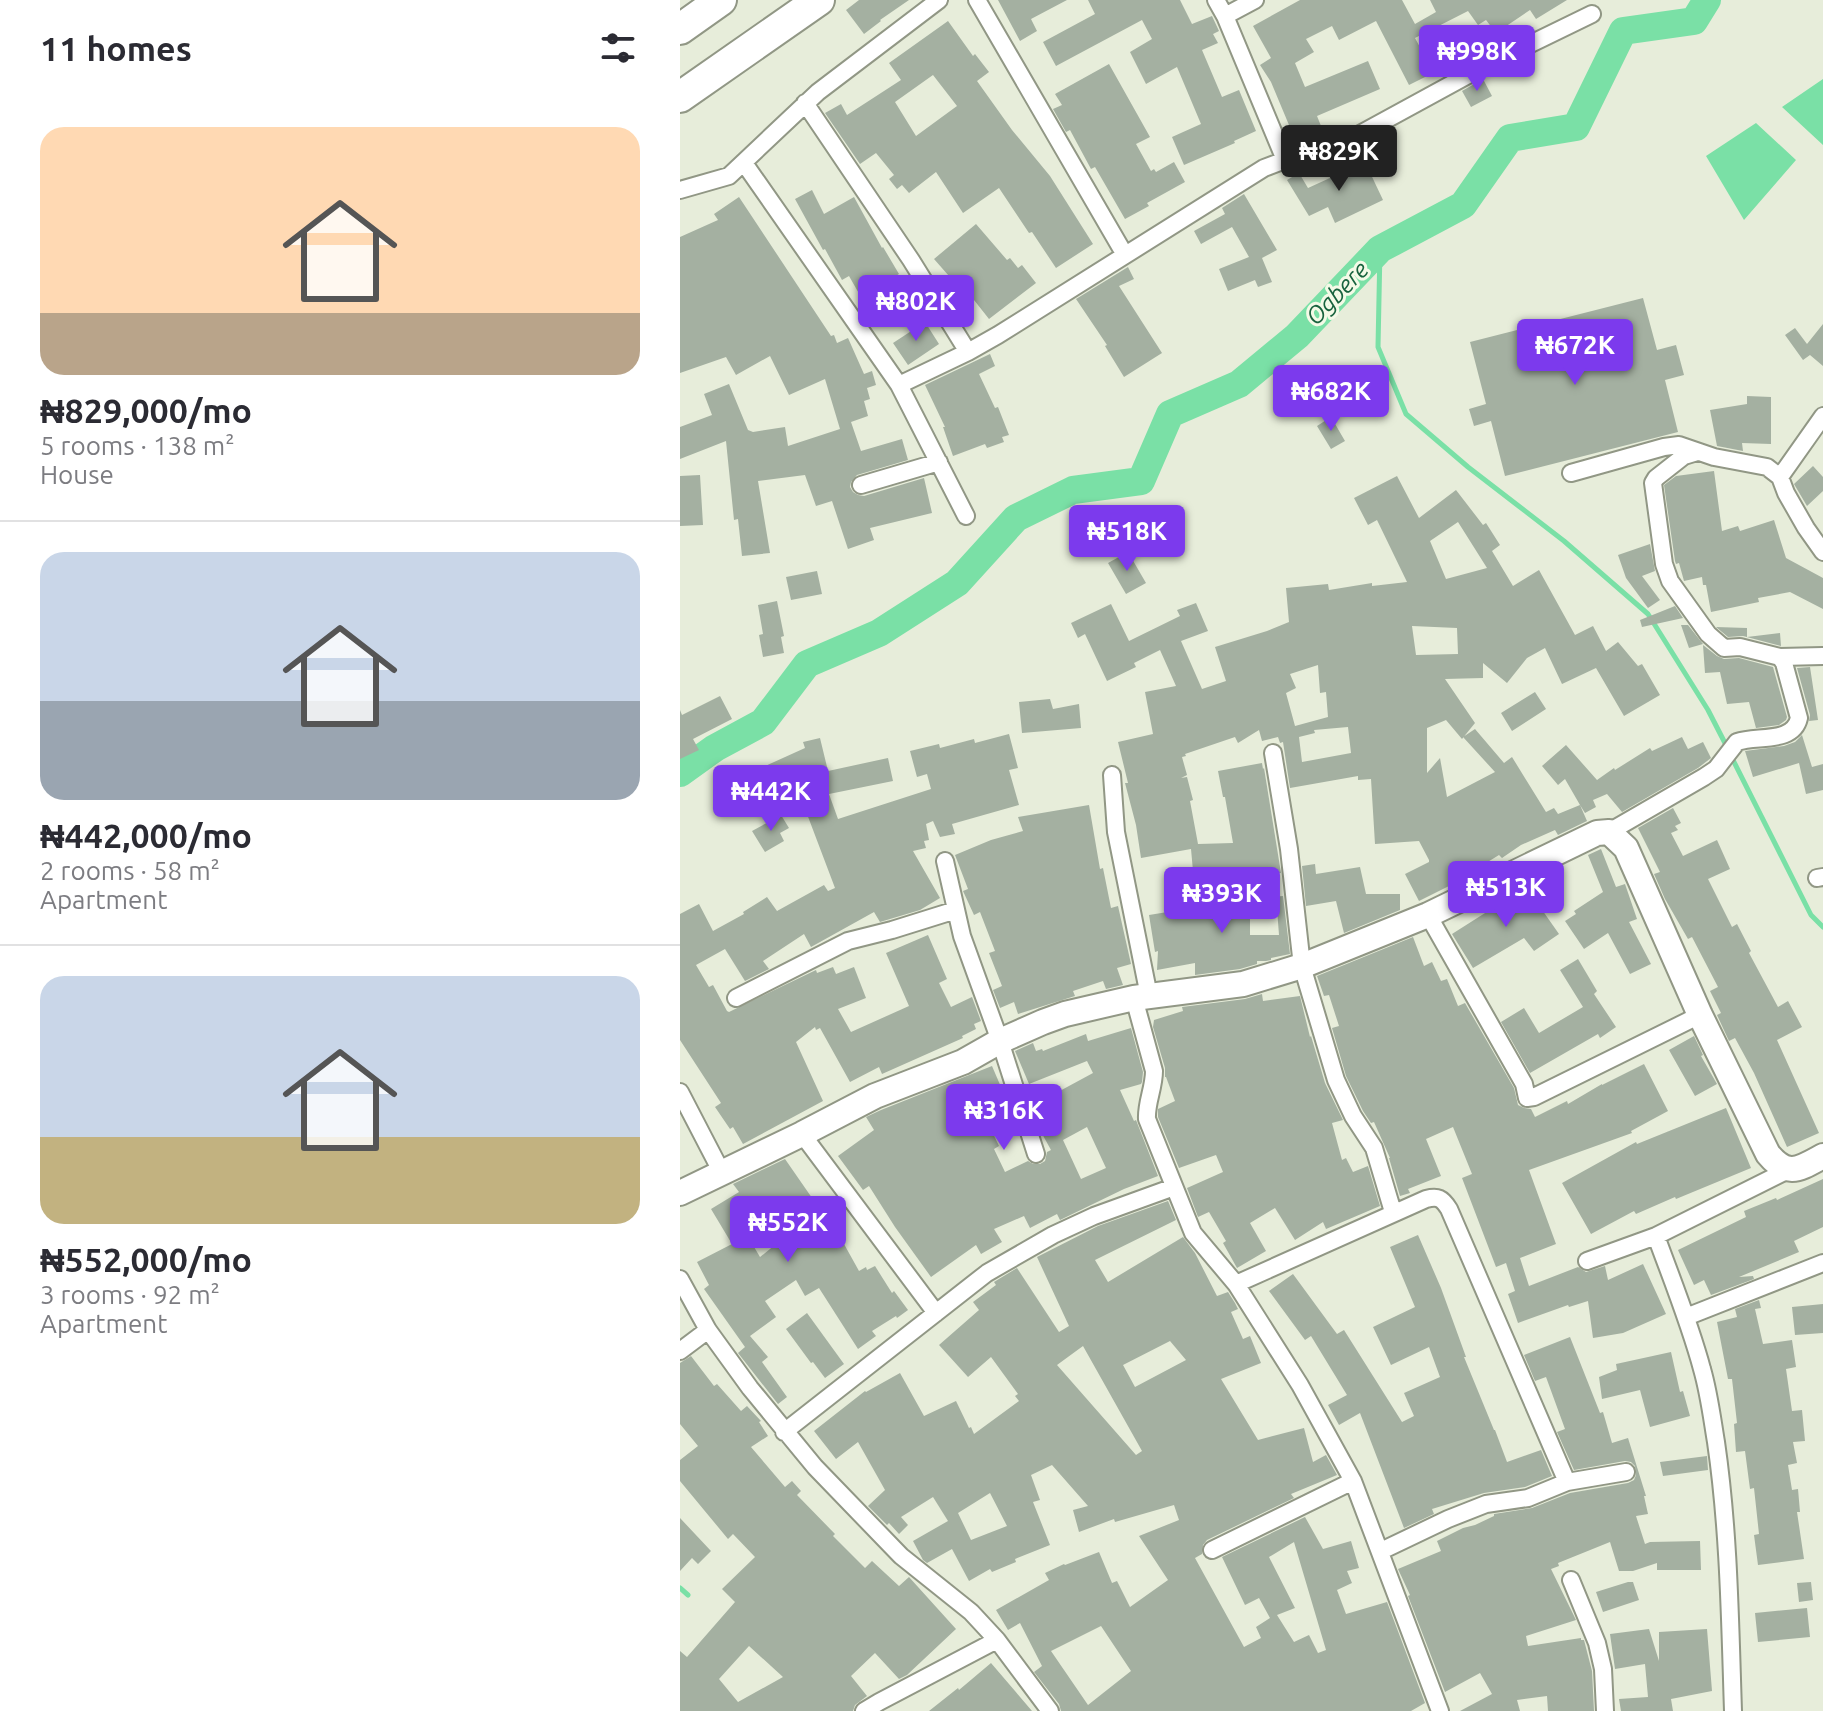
<!DOCTYPE html>
<meta charset="utf-8">
<style>
:root{--surface:#fff;--page:#f7f7f7;--text:#2b2b33;--muted:#7c7c81;--line:#e1e1e2;--accent:#7c3aed}
body{margin:0;font-family:Ubuntu,sans-serif;background:var(--page);color:var(--text);height:100vh;display:flex;flex-direction:column;font-size:30px;white-space:nowrap}
*{box-sizing:border-box;margin:0}
p{font-size:26px;color:var(--muted)}
.icon{flex:none;width:44px;height:44px;fill:none;stroke:currentColor;stroke-width:2;stroke-linecap:round;stroke-linejoin:round}
.map{position:relative;flex:1;overflow:hidden}
.side{display:flex;flex-direction:column;background:var(--surface);width:680px}
.side>*{flex:none}
.price{position:absolute;translate:-50% -68px;padding:0 18px;border-radius:8px;background:var(--accent);color:#fff;font-size:26px;line-height:52px;filter:drop-shadow(0 2px 4px #0008)}
.price::after{content:'';position:absolute;left:50%;top:48px;width:24px;height:18px;margin-left:-12px;background:inherit;clip-path:polygon(0 0,100% 0,50% 100%)}
.price.on{background:#222;color:#fff}
ul{padding:0;list-style:none}
li{display:grid;align-content:center;gap:16px;height:424px;padding:0 40px}
li+li{border-top:2px solid var(--line)}
li span{display:grid;place-items:center;height:248px;border-radius:24px;color:#555}
li>.icon{margin-inline-start:auto}
span .icon{width:144px;height:144px;fill:#fffc;stroke-width:1}
li b{font-size:34px}
h2{display:flex;justify-content:space-between;align-items:center;height:96px;padding:0 40px;font-size:34px}
main{display:flex;flex:1;min-height:0}
.map>svg:first-child{display:block}
.water{fill:#7ae0a6}
.lines{fill:none;stroke-linecap:round;stroke-linejoin:round}
.stream{stroke:#7ae0a6;stroke-width:5}
.river{stroke:#7ae0a6;stroke-width:28}
.building{fill:#a4b0a1;fill-rule:evenodd}
.street-casing{stroke:#919785;stroke-width:20}
.secondary-casing{stroke:#919785;stroke-width:28}
.highway-casing{stroke:#919785;stroke-width:34}
.street{stroke:#fff;stroke-width:16}
.secondary{stroke:#fff;stroke-width:24}
.highway{stroke:#fff;stroke-width:30}
.labels{text-anchor:middle;dominant-baseline:central;stroke-width:6;stroke-linejoin:round;paint-order:stroke}
.water-label{font-size:24px;font-style:italic;fill:#18633e;stroke:#f4fae7}
</style>
<main>
<section class="side">
<h2>11 homes<svg class="icon" aria-label="filters" viewBox="0 0 24 24"><path d="M4 7h16M4 17h16"/><circle cx="9" cy="7" r="2"/><circle cx="15" cy="17" r="2"/></svg></h2>
<ul>
<li><span style="background:linear-gradient(#ffd9b3 75%,#b9a48a 0)"><svg class="icon" aria-label="home" viewBox="0 0 24 24"><path d="M3 11l9-7 9 7M6 9v11h12V9"/></svg></span><div><b>₦829,000/mo</b><p>5 rooms · 138 m²</p><p>House</p></div></li>
<li><span style="background:linear-gradient(#c9d6e8 60%,#9aa5b1 0)"><svg class="icon" aria-label="home" viewBox="0 0 24 24"><path d="M3 11l9-7 9 7M6 9v11h12V9"/></svg></span><div><b>₦442,000/mo</b><p>2 rooms · 58 m²</p><p>Apartment</p></div></li>
<li><span style="background:linear-gradient(#c9d6e8 65%,#c2b280 0)"><svg class="icon" aria-label="home" viewBox="0 0 24 24"><path d="M3 11l9-7 9 7M6 9v11h12V9"/></svg></span><div><b>₦552,000/mo</b><p>3 rooms · 92 m²</p><p>Apartment</p></div></li>
</ul>
</section>
<div class="map">
<svg width="1143" height="1711" viewBox="0 0 1143 1711">
<rect width="100%" height="100%" fill="#e7edda"/>
<!-- water -->
<path class="water" d="M1143 79V145L1102 107Z
M1076 123 1116 160 1064 220 1026 156Z"/>
<g class="lines">
<!-- stream -->
<path class="stream" d="M700 249 698 347 726 414 788 467 884 541 968 614 1028 710 1047 747
M1051 756 1131 915 1143 927
M0 1588 8 1595"/>
<!-- river -->
<path class="river" d="M0 773 35 748 83 722 127 664 199 633 277 583 336 518 393 490 461 481 490 414 559 384 617 336 700 249 783 205 830 138 896 127 943 31 1014 21 1027 0"/>
</g>
<!-- building -->
<path class="building" d="M179 0H229L200 20 201 21 184 34 166 10Z
M318 0H387L351 19 357 31 340 41Z
M408 0H500L512 24 532 16 539 31 533 34 538 43 522 50 542 97 559 90 576 131 554 141 555 143 504 165 492 137 521 124 497 67 466 84 450 52 472 39 462 20 376 66 363 42 415 14Z
M620 0H722L735 24 756 12 750 0H887L856 19 850 10 816 33 806 20 798 25 788 11 735 38 749 64 744 66 749 75 729 85 696 21 659 40 652 26 626 39 634 52 615 63 625 87 688 61 700 89 637 116 641 126 614 137 591 82 580 65 591 58 573 26Z
M268 21 293 56 295 54 309 72 297 81 332 130 370 176 413 244 376 268 352 232 349 233 319 188 283 213 256 172 229 193 222 185 217 189 209 179 214 175 196 153 180 164 145 113 161 104 167 115 221 80 209 63ZM253 75 277 106 236 136 215 102Z
M429 64 470 137 456 144 471 171 474 169 476 172 494 162 505 182 467 203 469 206 445 219 415 167 411 169 390 130 386 132 373 109 382 105 375 94Z
M803 79 812 96 791 107 782 91Z
M685 162 703 200 655 223 648 207 629 216 607 180 619 173 628 188Z
M132 190 144 214 174 197 202 248 203 247 219 274 181 297 169 276 162 280 145 249 143 250 115 199Z
M564 194 597 250 582 258 592 282 578 287 575 280 548 291 539 269 569 257 552 227 521 244 514 231 545 214 542 208Z
M59 197 151 336 154 335 157 343 168 338 184 374 192 371 196 385 187 388 190 399 184 401 188 416 171 422 181 451 222 439 228 460 177 475 171 482 170 487 173 492 178 495 184 496 244 478 252 513 190 528 194 540 168 549 152 501 136 506 125 475 78 481 90 553 62 556 58 519 54 520 46 441 0 459V427L32 415 24 394 49 384 68 430 73 432 105 427 108 446 160 429 145 379 109 395 90 356 56 375 46 357 0 373V237L38 220 34 214Z
M296 224 327 260 330 258 338 268 342 265 356 283 309 319 279 281 276 284 254 259Z
M448 267 454 279 439 286 482 353 444 377 425 346 427 345 396 299Z
M963 298 977 350 996 345 1004 375 985 380 998 432 825 476 811 421 794 426 789 409 806 404 790 342Z
M245 322 259 344 228 365 213 343Z
M1143 324V366L1130 355 1123 360 1105 335 1115 328 1127 344Z
M310 354 315 366 299 374 315 408 318 407 329 435 322 437 324 442 307 448 305 444 273 456 263 427H265L245 385Z
M1067 396 1091 397V444L1062 443 1063 451 1037 446 1030 410 1067 404Z
M651 417 665 441 651 449 637 426Z
M1133 466 1143 477V491L1127 506 1114 484Z
M1034 471 1042 531 1058 526 1060 531 1094 520 1106 558 1143 578V609L1110 592 1078 598 1079 602 1031 612 1026 585H1023L1022 577 1004 581 999 563 996 564 995 561 984 485 996 476Z
M20 475 23 525 0 526V476Z
M717 476 739 518 776 490 803 525 806 523 820 545 812 551 833 586 859 570 895 635 913 626 926 651 938 642 958 666 962 664 980 695 944 716 916 668 882 684 865 648 847 658 827 683 803 663V678L765 679 795 723 782 739 766 720 747 728V773L760 758 767 797 815 772 783 737 795 729 824 763 832 757 866 812 874 808 878 814 900 805 885 779 878 785 862 766 886 745 917 780 934 768 935 770 970 748 972 751 1002 737 1008 749 1023 742 1031 758 1018 768 942 812 927 794 913 800 916 807 905 813 900 805 907 821 878 835 875 830 841 845 822 858 819 855 798 868 800 873 788 879 787 877 739 901 725 874 749 862V860L739 841 695 844 691 779 678 780V776L610 788 603 742 600 743 598 737 582 741 579 730 558 743 555 737 505 754 506 756 502 757 507 775 501 778 507 777 513 800 510 801 518 844 553 843 545 797H543L538 771 582 763 583 769 584 768 601 873 531 888 530 881 514 882 511 849 461 858 456 825 445 783H448L438 742 473 734 465 692 496 686 480 650 454 663 456 667 427 681 405 634 398 638 391 623 431 604 449 641 500 616 497 610 516 603 528 631 501 641 522 689 546 681 535 647 587 631 609 622 606 588 648 584 649 590 692 583V586L727 582 697 520 688 525 674 498ZM778 522 807 568 766 579 750 541ZM732 626 777 628 778 654 736 655ZM638 665 640 693 646 692 648 717 615 726 606 693 616 688 610 674ZM668 727 671 753 622 762 619 737 635 733 634 730Z
M970 544 975 571 962 576 980 600 968 608 946 578 938 555Z
M448 552 466 583 446 594 428 563Z
M137 571 142 594 111 600 106 577Z
M97 601 104 636 101 637 104 653 83 657 79 635 83 634 78 605Z
M995 606 1003 618 962 627 960 620Z
M1001 625H1008L1023 644 1009 648Z
M1036 627 1067 628V637L1100 633 1101 646 1063 636 1048 637Z
M1023 645 1037 656 1044 659 1059 658 1093 667 1107 717 1106 720 1099 725 1076 728 1069 702 1047 704 1040 672 1025 673Z
M1130 667 1138 720 1129 721 1130 715 1117 668Z
M855 692 866 709 832 731 821 713Z
M40 696 52 719 13 739 19 750 0 759V710L2 715Z
M370 699 373 709 399 704 401 728 342 733 339 702Z
M329 734 338 768 329 770 339 805 272 824 275 834 260 837 253 821 246 824 249 840 244 841 246 848 233 851 260 898 240 910 200 922 194 912 131 947 124 934 83 961 89 969 65 981 45 949 16 965 29 987 33 985 47 1011 49 1012 136 970 137 973 153 967 156 974 174 967 186 998 158 1009 171 1032 229 1006 206 953 248 935 267 979 259 983 271 1007 292 997 301 1021 294 1024 296 1029 282 1036 283 1038 202 1074 199 1067 170 1082 140 1028 136 1030 135 1027 116 1042 143 1101 63 1144 53 1127 50 1129 35 1107 41 1103 0 1040V914L19 904 33 931 64 914 63 912 87 897 97 911 144 885 148 891 155 888 113 777 92 786 83 767 125 748 123 742 140 738 148 771 208 758 213 781 149 794 158 819 251 789 247 774 237 777 230 751 259 744 260 748 294 739 295 743Z
M1122 735 1132 767 1143 764V790L1126 794 1119 763 1073 777 1065 751 1104 746 1115 742Z
M409 805 420 869 423 868 431 908 438 906 451 964 437 968 443 985 426 989 423 981 393 991 395 996 338 1014 334 1002 320 1008 313 990 322 986 309 953 315 951 300 912 294 915 283 891 288 889 275 855 311 840 343 831 338 817Z
M993 808 1001 823 995 826 998 830 991 833 1003 856 1037 840 1050 869 1028 879 1052 927 1057 924 1071 951 1069 953 1098 1007 1108 1001 1122 1027 1097 1040 1139 1133 1107 1147 1074 1073 1055 1038 1049 1041 1037 1015 1041 1013 1030 991 1038 987 1012 937 1008 939 985 899 974 874 980 872 958 828Z
M101 815 109 828 100 833 104 841 85 852 72 831Z
M921 849 936 887 945 884 957 919 949 922 971 964 950 974 928 933 904 949 885 921 896 914 894 911 923 892 908 855Z
M635 864 636 874 680 867 686 894H720V910L664 933 656 901 626 906 622 866Z
M846 887 879 934 854 951 844 938 793 968 772 934Z
M603 896 610 954 591 958V960L586 961H577V964L560 969 515 975V963L477 970 478 951 475 952 469 915 506 909 507 913 533 915 532 901ZM597 909 599 935H570V913Z
M733 937 744 966 752 962 761 981 767 979 778 1006 785 1003 834 1088 838 1105 844 1108 851 1109 855 1117 887 1101 888 1104 922 1084V1085L964 1064 988 1111 951 1131 952 1133 849 1170 876 1244 840 1258 849 1286 898 1267 906 1272 925 1266 928 1280 963 1264 986 1314 943 1333 913 1338 908 1301 889 1307 888 1305 838 1323 828 1294 835 1291 826 1263 816 1267 782 1178 792 1174 773 1127 746 1139 761 1176 728 1189 730 1193 720 1196 709 1158H710L694 1122 691 1123 683 1111 666 1076 652 1028 659 1026 649 995 644 996 637 976Z
M898 959 917 991 914 994 936 1027 920 1038 918 1034 850 1073 821 1022 844 1008 859 1033 903 1007 880 970Z
M582 994 583 1001 620 996 630 1037 631 1036 645 1083 663 1120 652 1123 662 1160 666 1158 673 1172 688 1166 700 1206 646 1229 643 1222 615 1240 595 1208 570 1223 586 1251 557 1268 543 1243 546 1241 529 1212 518 1217 507 1188 543 1172 536 1155 499 1168 478 1117V1109L495 1101 486 1077H485V1068L473 1027 474 1020 503 1011 502 1007 565 999Z
M451 1028 463 1072 462 1082 461 1084 440 1090 454 1121 456 1120 478 1176 444 1189 380 1220 377 1214 350 1228 344 1216 314 1229 322 1242 301 1254 296 1245 251 1277 215 1227 189 1186 183 1190 158 1156 194 1130 186 1117 201 1110 312 1066 324 1094 299 1104 319 1146 314 1149 325 1172 348 1161 353 1164H360L365 1161 367 1152 371 1150 360 1130 352 1106 413 1073 407 1061 349 1084 335 1051 353 1043 356 1051 362 1049 363 1051 406 1034 408 1041ZM407 1127 426 1168 401 1179 383 1140Z
M1014 1036 1023 1055 1021 1056 1037 1084 1015 1096 989 1050Z
M1046 1108 1071 1168 996 1199 995 1197 956 1214 954 1211 911 1234 882 1183 956 1142 957 1144Z
M105 1159 139 1208 154 1196 165 1210 146 1225 161 1246 164 1244 179 1271 186 1267 187 1270 195 1266 212 1293 214 1291 228 1310 217 1318 216 1316 192 1331 196 1336 178 1349 139 1288 125 1296 116 1280 85 1301 96 1317 70 1336 88 1357 82 1362 107 1397 98 1404 58 1353 65 1347 24 1289 29 1285 17 1262 52 1244 31 1209 59 1192 53 1184ZM89 1212 106 1236 80 1257 64 1230Z
M1143 1179V1227L1114 1241 1119 1252 1059 1277 1073 1276 1074 1279 1031 1295 1024 1280 1014 1285 998 1250 1066 1217 1064 1211 1096 1198 1097 1200Z
M488 1201 496 1220 415 1260 428 1282 503 1237 515 1253 537 1296 548 1292 555 1303 558 1309 551 1312 563 1339 570 1336 581 1363 541 1379 578 1440 624 1428 633 1462 646 1455 657 1475 611 1494 614 1498 527 1540 523 1545 522 1554 515 1558 564 1647 581 1638 576 1627 590 1618 579 1598 565 1605 542 1557 625 1517 643 1549 671 1541 679 1568 667 1571 672 1583 657 1590 666 1614 707 1602 745 1703 731 1711H381L379 1704 354 1672 362 1666 340 1623 328 1630 316 1610 369 1580 365 1573 384 1564 385 1565 419 1552 432 1583 437 1581 450 1607 488 1580 459 1536 499 1520 494 1505 435 1522 434 1519 399 1532 393 1510 408 1506 372 1465 351 1475 360 1500 353 1502 370 1545 335 1559 336 1562 312 1572 310 1569 289 1581 272 1549 247 1563 243 1560 233 1541 268 1521 253 1497 221 1517 228 1525 219 1534 209 1523 207 1525 188 1506 205 1490 178 1442 156 1459 134 1431 185 1391 186 1392 220 1373 244 1416 276 1401 289 1428 291 1427 294 1434 339 1401 335 1396 338 1394 311 1357 288 1377 259 1345 299 1310 293 1302 316 1285 314 1282 337 1268 379 1332 389 1326 357 1257 418 1226ZM490 1341 506 1360 455 1387 443 1365ZM403 1346 462 1451 456 1455 377 1365ZM310 1493 327 1526 291 1540 278 1513ZM614 1542 646 1650 638 1653 629 1635 614 1642 597 1615 615 1608 589 1557ZM421 1626 451 1671 408 1705 371 1651Z
M738 1235 761 1288 786 1357H784L814 1430H815L827 1462 861 1450 872 1476 845 1487 804 1493 752 1509 754 1514 724 1528 680 1413 659 1425 648 1405 667 1395 631 1336 625 1340 589 1291 613 1274 657 1334 664 1330 722 1422 734 1416 724 1393 760 1377 749 1347 711 1365 693 1327 735 1307 710 1247Z
M1079 1300 1081 1308 1075 1309 1083 1344 1112 1340 1116 1367 1106 1369 1112 1411 1122 1410 1125 1441 1113 1442 1117 1463 1108 1465 1112 1490 1118 1489 1120 1512H1117L1124 1559 1078 1565 1074 1535 1079 1534 1074 1488 1070 1489 1065 1451 1056 1452 1054 1424 1057 1423 1052 1379H1048L1037 1322 1057 1317 1055 1309Z
M1143 1304V1333L1115 1335 1112 1307Z
M127 1313 164 1364 145 1378 133 1362 131 1363 106 1329Z
M890 1337 920 1413 923 1412 932 1443 948 1438 966 1496H964L968 1514 956 1516 965 1544 970 1542 1020 1541 1021 1570H977V1563L953 1571H939L930 1542 878 1563 879 1566 871 1569 896 1620 846 1636 848 1646 901 1638V1640H904L912 1671 914 1711H868L867 1696 837 1700 840 1711H780L812 1694 800 1673 765 1692 728 1596 730 1595 718 1569 761 1551 757 1541 783 1528 795 1525 814 1516V1514L852 1508 890 1493 948 1483 954 1480 956 1475 955 1466 951 1462 945 1461 894 1470 877 1432 885 1429 866 1377 855 1381 844 1355Z
M991 1352 1000 1392 1003 1391 1010 1416 970 1427 960 1390 922 1399 919 1377 937 1370 936 1364Z
M11 1356 34 1386 37 1384 61 1411 67 1406 81 1421 79 1422 88 1436 71 1447 105 1487 112 1481 121 1491 117 1495 155 1534 153 1536 185 1568 192 1561 219 1586 229 1577 276 1629 227 1675 219 1679 195 1653 171 1676 187 1696 175 1705 173 1711H0V1651L7 1657 55 1602 42 1589 75 1557 53 1534 48 1539 0 1481V1460L18 1446 0 1424V1363ZM69 1646 103 1677 58 1702 39 1679Z
M1027 1456 1028 1470 983 1476 980 1462Z
M0 1518 31 1551 18 1564 12 1558 0 1571Z
M948 1582H953L959 1600 923 1612 916 1592Z
M1131 1582 1133 1600 1119 1602 1117 1583Z
M1127 1608 1130 1637 1078 1642 1075 1613Z
M969 1629 979 1661V1632L1027 1629 1032 1691 991 1699 993 1711H941L939 1699 968 1697 965 1664 935 1669 930 1634Z
M311 1663 352 1711H249L278 1688 279 1690Z"/>
<g class="lines">
<!-- street casing -->
<g class="street-casing">
<path id="street" d="M297 0 445 255
M536 0 545 16 605 160
M545 16 575 0
M125 103 231 260 288 352
M64 163 219 385 286 516
M0 190 49 176 138 92 259 0
M219 385 288 352 318 335 584 168 605 160 630 155 658 146 801 68 912 14
M1017 452 1004 456 976 478 973 483 984 564 990 581 1028 634 1044 648 1060 647 1100 657 1143 656
M891 473 984 447 999 445 1034 457 1087 467 1100 477 1106 493 1126 528 1143 552
M1100 477 1143 416
M181 485 259 462
M593 753 609 849 622 966 656 1080 673 1116 694 1148 713 1212
M432 775 436 832 469 996
M929 832 1024 777 1036 769 1057 742C1077 735 1113 744 1119 718L1104 663 1100 657
M265 861 282 936 320 1041 356 1154
M1137 878 1143 877
M748 915 844 1084 847 1098 854 1097 1020 1015
M56 998 168 941 212 930 276 910
M454 998 474 1071C474 1088 466 1103 467 1119L513 1233 556 1284 620 1385 673 1481 760 1711
M0 1092 42 1173
M122 1134 256 1313
M976 1236C992 1280 1010 1324 1022 1369 1029 1393 1032 1418 1036 1442 1049 1531 1050 1621 1053 1711
M907 1261 976 1236 1108 1170
M0 1279 28 1330 70 1388 135 1467 221 1556 291 1612 317 1640 370 1711
M556 1284 746 1199C758 1196 762 1198 769 1209L887 1482
M1006 1317 1143 1263
M0 1351 28 1330
M104 1432 307 1273 373 1235 414 1216 494 1187
M532 1550 673 1481
M701 1551 768 1519 806 1504 848 1498 887 1482 946 1472
M891 1580 917 1643 923 1669 925 1711
M184 1711 199 1702 317 1640"/>
</g>
<!-- secondary casing -->
<g class="secondary-casing">
<path id="secondary" d="M0 1193 122 1134 195 1096 283 1062 320 1041 363 1022 385 1014 454 998 563 984 622 966 748 915 917 833 929 832 946 848 1020 1015 1088 1154C1108 1178 1119 1169 1143 1156"/>
</g>
<!-- highway casing -->
<g class="highway-casing">
<path id="highway" d="M0 29 41 0
M0 97 139 0"/>
</g>
<!-- street -->
<use href="#street" class="street"/>
<!-- secondary -->
<use href="#secondary" class="secondary"/>
<!-- highway -->
<use href="#highway" class="highway"/>
</g>
<g class="labels">
<!-- water labels -->
<g class="water-label">
<text transform="translate(657 293) rotate(-46)">Ogbere</text>
</g>
</g>
</svg>
<b class="price" style="left:797px;top:93px">₦998K</b>
<b class="price on" style="left:659px;top:193px">₦829K</b>
<b class="price" style="left:236px;top:343px">₦802K</b>
<b class="price" style="left:895px;top:387px">₦672K</b>
<b class="price" style="left:651px;top:433px">₦682K</b>
<b class="price" style="left:447px;top:573px">₦518K</b>
<b class="price" style="left:91px;top:833px">₦442K</b>
<b class="price" style="left:826px;top:929px">₦513K</b>
<b class="price" style="left:542px;top:935px">₦393K</b>
<b class="price" style="left:324px;top:1152px">₦316K</b>
<b class="price" style="left:108px;top:1264px">₦552K</b>
</div>
</main>
